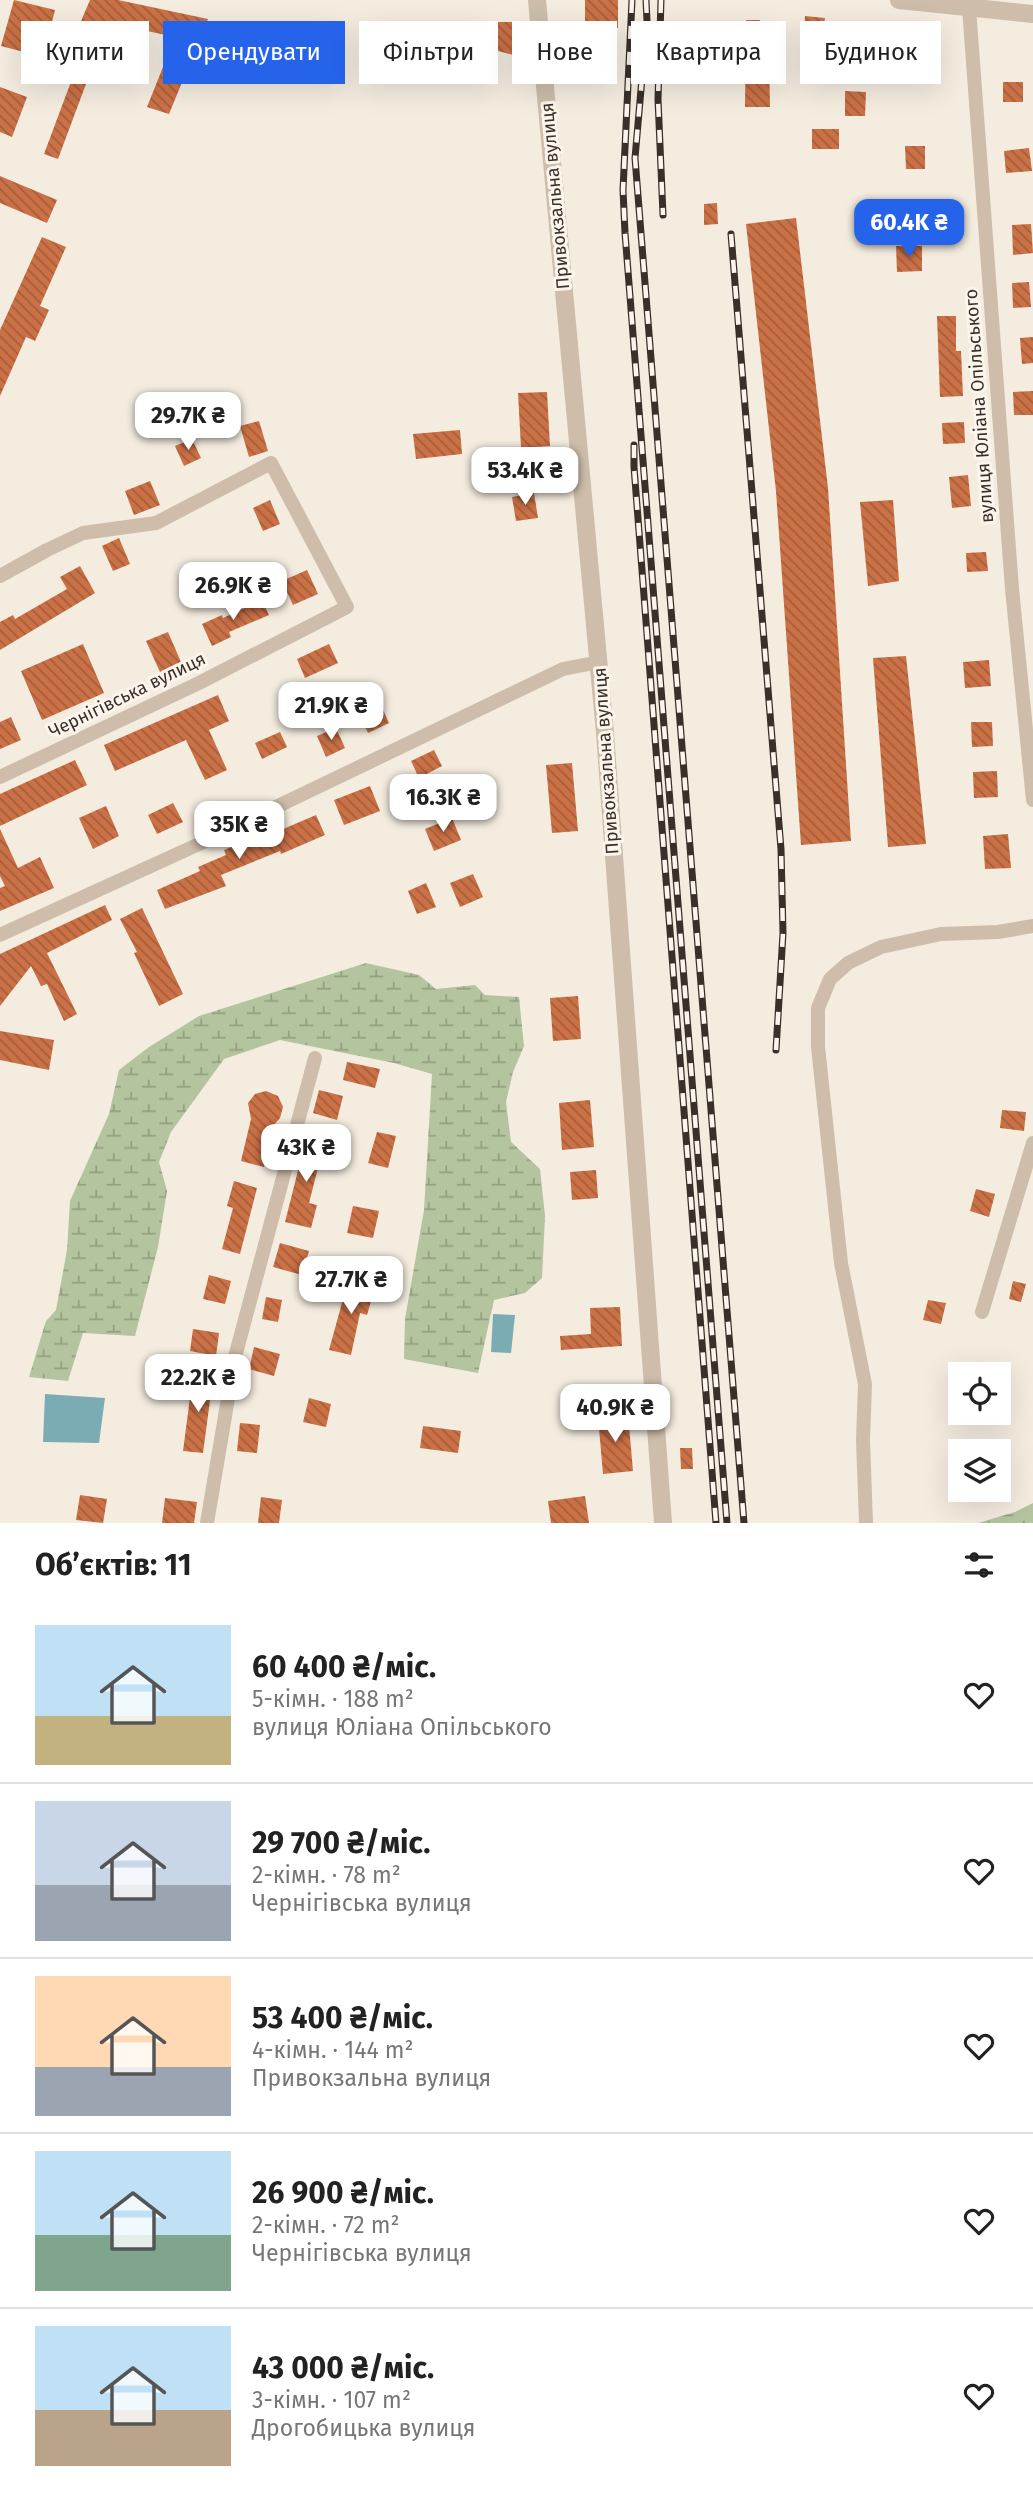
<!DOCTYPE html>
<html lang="uk">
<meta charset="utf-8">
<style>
:root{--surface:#fff;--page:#f6f6f6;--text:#222;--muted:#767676;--line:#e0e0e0;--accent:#2563eb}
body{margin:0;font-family:"Fira Sans",sans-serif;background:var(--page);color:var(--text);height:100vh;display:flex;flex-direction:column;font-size:26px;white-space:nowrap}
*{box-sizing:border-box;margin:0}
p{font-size:23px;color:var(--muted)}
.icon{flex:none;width:38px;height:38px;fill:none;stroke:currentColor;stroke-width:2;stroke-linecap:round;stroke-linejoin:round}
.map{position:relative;height:1523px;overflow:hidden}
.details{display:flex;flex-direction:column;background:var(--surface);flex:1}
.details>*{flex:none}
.guide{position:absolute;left:21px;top:21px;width:992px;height:63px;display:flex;gap:14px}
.tools{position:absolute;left:948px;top:1362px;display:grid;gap:14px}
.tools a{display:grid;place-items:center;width:63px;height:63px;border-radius:0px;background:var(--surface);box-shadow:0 7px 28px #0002;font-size:35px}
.price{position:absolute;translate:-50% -60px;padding:0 16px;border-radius:14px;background:#fff;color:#222;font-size:23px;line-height:46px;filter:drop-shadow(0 2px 4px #0008)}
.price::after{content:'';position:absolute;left:50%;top:42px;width:21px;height:16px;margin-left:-10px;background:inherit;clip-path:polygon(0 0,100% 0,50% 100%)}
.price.selected{background:var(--accent);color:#fff}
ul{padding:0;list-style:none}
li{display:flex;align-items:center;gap:21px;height:175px;padding:0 35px}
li+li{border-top:2px solid var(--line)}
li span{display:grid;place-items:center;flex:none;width:196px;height:140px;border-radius:0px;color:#555}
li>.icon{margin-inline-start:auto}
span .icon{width:84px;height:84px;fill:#fffc;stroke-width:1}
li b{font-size:30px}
h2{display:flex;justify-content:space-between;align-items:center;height:84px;padding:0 35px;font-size:30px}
.tag{padding:0 24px;border-radius:0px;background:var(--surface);box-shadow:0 7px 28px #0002;font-size:24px;line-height:63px}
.tag.selected{background:var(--accent);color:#fff}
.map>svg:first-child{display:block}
.wetland{fill:url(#wetland-marsh)}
.water{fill:#7cacb3}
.building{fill:url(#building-back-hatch)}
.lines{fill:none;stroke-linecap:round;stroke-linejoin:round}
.minor{stroke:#cdbdaa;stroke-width:14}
.tertiary{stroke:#cdbdaa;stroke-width:18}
.rail-casing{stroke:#3a302a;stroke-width:7}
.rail{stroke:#fbf5ec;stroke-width:4.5;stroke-dasharray:13;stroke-linecap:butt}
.labels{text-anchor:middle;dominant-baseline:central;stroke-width:6;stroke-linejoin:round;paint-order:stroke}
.street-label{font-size:18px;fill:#3a302a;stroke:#fbf5ec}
</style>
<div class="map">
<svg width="1033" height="1523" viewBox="0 0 1033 1523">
<defs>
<pattern id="wetland-marsh" width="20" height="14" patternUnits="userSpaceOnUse" patternTransform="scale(1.75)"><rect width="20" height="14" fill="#b4c49e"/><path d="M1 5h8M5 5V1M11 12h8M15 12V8" fill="none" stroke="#93a081"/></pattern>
<pattern id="building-back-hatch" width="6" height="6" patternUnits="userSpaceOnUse" patternTransform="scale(1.75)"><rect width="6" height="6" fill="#cb7146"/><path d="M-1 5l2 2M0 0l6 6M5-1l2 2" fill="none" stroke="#a65d3b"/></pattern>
</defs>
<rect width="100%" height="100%" fill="#f4ecdf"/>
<!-- wetland -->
<path class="wetland" d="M366 963 419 975 436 989 475 985 485 995 519 997 524 1046 513 1072 506 1102 511 1142 540 1169 545 1216 542 1278 525 1293 494 1300 478 1373 404 1359 405 1319 424 1210 432 1074 394 1063 280 1040 224 1059 171 1132 159 1162 167 1191 158 1247 135 1336 83 1333 68 1381 29 1377 46 1321 56 1310 67 1250 70 1201 109 1114 119 1070 149 1047 199 1016Z
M1033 1503V1523H978L1015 1512Z"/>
<!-- water -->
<path class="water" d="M493 1314 515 1315 511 1353 491 1352Z
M45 1394 105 1398 99 1443 43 1442Z"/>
<!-- building -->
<path class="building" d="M14 0 55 10 43 57 1 46Z
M90 0H118L208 19 169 114 147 107 175 37 105 22 84 77 61 68Z
M585 0H618V28L585 29Z
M805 16 825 18 823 33 804 31Z
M746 20H760L761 54H769L770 107H745Z
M476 22H523L513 55 470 43Z
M684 27H695L696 46H685Z
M846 32H871V54H846Z
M894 35 926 36V52L893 50Z
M72 79 86 84 58 159 44 154Z
M1003 82H1023V102H1003Z
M0 87 27 97 12 137 0 132Z
M845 91 866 92 865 116H845Z
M812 129H839V149H812Z
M905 146H925V169H906Z
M1029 148 1032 171 1006 173 1004 151Z
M0 176 57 200 47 223 0 203Z
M946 201 948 228 925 230 923 203Z
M717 203 718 224 704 225V204Z
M796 218 828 488 851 841 801 845 776 491 746 224Z
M1031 224 1033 253 1013 255 1012 225Z
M42 237 66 247 40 306 49 310 35 341 26 337 0 396V330Z
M896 246H922V271L897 272Z
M1029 282 1031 307 1013 308 1012 283Z
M937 316H956V351H961L963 396 940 397Z
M1033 337V363L1022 364 1020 338Z
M1033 391V415H1014L1013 392Z
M547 392 550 446 521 448 518 393Z
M259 421 268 451 249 457 240 426Z
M964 422 965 443 943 444 942 423Z
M460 430 462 454 416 459 413 434Z
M192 439 201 458 184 466 175 446Z
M968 475 971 506 952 508 949 477Z
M150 481 160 505 134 515 125 491Z
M534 493 538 518 516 521 512 497Z
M270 500 280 524 263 531 253 508Z
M893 500 899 581 868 586 860 502Z
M119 538 130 564 113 571 102 546Z
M986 552 988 571 967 572 966 553Z
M80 566 95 593 0 650V622L13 615 15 619 67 589 60 577Z
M307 570 318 594 293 605 282 581Z
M262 600 269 615 229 632 231 637 212 646 202 624 222 615 223 618Z
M168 632 181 662 160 672 146 641Z
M83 644 104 693 42 720 21 671Z
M329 644 338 663 305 678 297 659Z
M906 656 926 844 888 847 873 658Z
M989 660 991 686 965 688 963 662Z
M218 695 229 721 209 730 227 770 205 780 186 740 115 771 104 745Z
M380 703 389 723 368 733 359 713Z
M11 717 21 740 0 749V722Z
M971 722H992L993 746 972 747Z
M336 728 345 748 326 757 317 736Z
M280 732 287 747 262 759 255 743Z
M434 750 442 766 419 778 411 761Z
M75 760 87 785 0 826V794Z
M572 763 578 831 552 833 546 765Z
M997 771 998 797 974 798 973 772Z
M370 786 380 811 344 825 334 800Z
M173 803 183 822 157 834 148 815Z
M106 806 119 836 93 849 79 818Z
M316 815 325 835 281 854 280 851 221 875 226 886 165 909 157 890 200 871 198 867 226 855 224 850 253 838 255 841Z
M452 818 461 840 434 851 425 829Z
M0 829 18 868 40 857 54 888 0 911V888L5 886 0 876Z
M1008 834 1011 868 985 869 983 836Z
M473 874 483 897 460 907 450 883Z
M426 883 436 907 417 914 408 891Z
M105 905 112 920 47 953 77 1014 64 1021 47 984 41 986 31 966 0 1006V954Z
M142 908 183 994 159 1006 134 953 137 952 120 919Z
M578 996 581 1039 553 1041 550 998Z
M0 1031 54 1040 49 1070 0 1060Z
M347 1062 380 1069 375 1088 343 1080Z
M319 1090 343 1096 337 1120 313 1113Z
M266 1091 278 1096 283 1107 280 1118 273 1126 264 1167 241 1161 251 1119 248 1103 255 1094Z
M590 1100 594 1147 562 1150 559 1103Z
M1002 1110 1026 1112 1024 1131 1000 1128Z
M377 1132 396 1136 388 1168 368 1163Z
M307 1135 325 1140 309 1203 317 1205 311 1228 285 1222Z
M596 1170 598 1198 572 1200 570 1172Z
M234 1181 257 1188 240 1254 222 1249 233 1208 227 1206Z
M976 1189 995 1194 989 1217 970 1211Z
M353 1206 379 1211 373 1238 347 1233Z
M280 1243 309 1251 302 1275 273 1267Z
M209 1275 231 1281 225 1304 203 1299Z
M348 1281 375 1288 367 1315 360 1313 351 1355 329 1350Z
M1013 1281 1026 1284 1021 1302 1009 1299Z
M266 1297 282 1300 278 1322 262 1319Z
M928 1300 946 1303 941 1324 923 1320Z
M620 1307 622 1346 561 1350 560 1336 591 1334 590 1308Z
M193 1329 219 1333 216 1356 190 1351Z
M254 1347 280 1354 274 1376 249 1369Z
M193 1375 213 1378 203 1453 183 1451Z
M309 1398 331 1404 326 1427 303 1422Z
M628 1414 633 1471 603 1474 598 1417Z
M240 1423 260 1425 257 1453 237 1451Z
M423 1426 461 1431 458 1453 420 1448Z
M680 1448H692L693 1469H681Z
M80 1495 107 1499 103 1523 76 1520Z
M585 1496 589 1523H551L548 1501Z
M261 1497 282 1500 279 1523H258Z
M165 1498 197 1502 194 1523H162Z"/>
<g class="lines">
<!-- minor -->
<path class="minor" d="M969 8 1012 589 1033 800
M0 576 47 550 83 533 156 523 271 463 347 607 199 683 0 777
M0 935 197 845 563 669 599 662
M982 1312 1033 1143
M207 1523 235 1357 315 1058
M866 1523 863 1440 865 1384 841 1263 818 1047V1008L830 979 848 963 881 947 941 934 998 932 1033 926"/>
<!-- tertiary -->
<path class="tertiary" d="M537 0 605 733 663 1523
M899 0 1033 14"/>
<!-- rail casing -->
<g class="rail-casing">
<path id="rail" d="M632 0 623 190 625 233 727 1523
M646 0 647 21 635 158 744 1523
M661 0 658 99 663 215
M731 234 781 849 783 933 776 1050
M634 445V467L716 1523"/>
</g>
<!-- rail -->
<use href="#rail" class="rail"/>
</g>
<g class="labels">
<!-- street labels -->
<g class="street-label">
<text transform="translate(555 196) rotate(-95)">Привокзальна вулиця</text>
<text transform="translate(979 406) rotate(-94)">вулиця Юліана Опільського</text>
<text transform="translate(127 695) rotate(-26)">Чернігівська вулиця</text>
<text transform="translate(606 761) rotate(-94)">Привокзальна вулиця</text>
</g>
</g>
</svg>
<div class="tools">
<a><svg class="icon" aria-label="locate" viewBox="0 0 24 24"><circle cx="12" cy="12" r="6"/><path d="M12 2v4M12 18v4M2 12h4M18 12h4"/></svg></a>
<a><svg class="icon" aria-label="layers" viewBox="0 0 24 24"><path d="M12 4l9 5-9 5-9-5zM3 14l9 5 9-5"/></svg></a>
</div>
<b class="price selected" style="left:909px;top:259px">60.4K ₴</b>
<b class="price" style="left:188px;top:452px">29.7K ₴</b>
<b class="price" style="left:525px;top:507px">53.4K ₴</b>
<b class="price" style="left:233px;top:622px">26.9K ₴</b>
<b class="price" style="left:331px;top:742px">21.9K ₴</b>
<b class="price" style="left:443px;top:834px">16.3K ₴</b>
<b class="price" style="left:239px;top:861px">35K ₴</b>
<b class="price" style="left:306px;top:1184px">43K ₴</b>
<b class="price" style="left:351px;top:1316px">27.7K ₴</b>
<b class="price" style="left:198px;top:1414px">22.2K ₴</b>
<b class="price" style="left:615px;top:1444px">40.9K ₴</b>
<div class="guide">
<a class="tag">Купити</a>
<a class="tag selected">Орендувати</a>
<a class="tag">Фільтри</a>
<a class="tag">Нове</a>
<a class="tag">Квартира</a>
<a class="tag">Будинок</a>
</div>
</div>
<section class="details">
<h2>Об’єктів: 11<svg class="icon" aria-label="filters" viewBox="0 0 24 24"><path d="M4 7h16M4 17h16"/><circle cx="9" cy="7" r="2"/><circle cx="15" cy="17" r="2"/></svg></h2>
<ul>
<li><span style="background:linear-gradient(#bfe0f5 65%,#c2b280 0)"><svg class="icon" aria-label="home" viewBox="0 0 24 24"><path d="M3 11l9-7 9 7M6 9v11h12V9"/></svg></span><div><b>60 400 ₴/міс.</b><p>5-кімн. · 188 m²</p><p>вулиця Юліана Опільського</p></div><svg class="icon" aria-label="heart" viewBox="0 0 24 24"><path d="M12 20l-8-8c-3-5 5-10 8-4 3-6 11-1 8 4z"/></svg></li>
<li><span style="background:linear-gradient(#c9d6e8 60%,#9aa5b1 0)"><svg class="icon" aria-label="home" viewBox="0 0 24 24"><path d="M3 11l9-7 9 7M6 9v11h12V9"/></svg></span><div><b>29 700 ₴/міс.</b><p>2-кімн. · 78 m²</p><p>Чернігівська вулиця</p></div><svg class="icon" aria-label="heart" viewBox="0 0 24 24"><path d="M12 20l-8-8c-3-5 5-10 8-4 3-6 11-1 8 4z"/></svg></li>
<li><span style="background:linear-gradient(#ffd9b3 65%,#9aa5b1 0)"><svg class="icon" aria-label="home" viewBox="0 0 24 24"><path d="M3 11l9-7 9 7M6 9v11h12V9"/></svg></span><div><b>53 400 ₴/міс.</b><p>4-кімн. · 144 m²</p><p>Привокзальна вулиця</p></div><svg class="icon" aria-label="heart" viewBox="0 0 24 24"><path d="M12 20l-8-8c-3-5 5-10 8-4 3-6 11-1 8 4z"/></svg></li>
<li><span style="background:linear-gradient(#bfe0f5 60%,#7fa58c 0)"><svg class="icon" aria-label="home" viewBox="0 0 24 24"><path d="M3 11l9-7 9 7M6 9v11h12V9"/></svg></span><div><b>26 900 ₴/міс.</b><p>2-кімн. · 72 m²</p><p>Чернігівська вулиця</p></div><svg class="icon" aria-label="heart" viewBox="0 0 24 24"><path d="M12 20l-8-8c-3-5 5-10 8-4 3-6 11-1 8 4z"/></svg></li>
<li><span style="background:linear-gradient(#bfe0f5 60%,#b9a48a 0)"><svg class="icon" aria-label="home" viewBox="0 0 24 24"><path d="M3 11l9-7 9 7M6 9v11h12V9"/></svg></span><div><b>43 000 ₴/міс.</b><p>3-кімн. · 107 m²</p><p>Дрогобицька вулиця</p></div><svg class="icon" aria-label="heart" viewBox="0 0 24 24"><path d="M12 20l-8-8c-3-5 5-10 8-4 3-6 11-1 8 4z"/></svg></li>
</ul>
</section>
